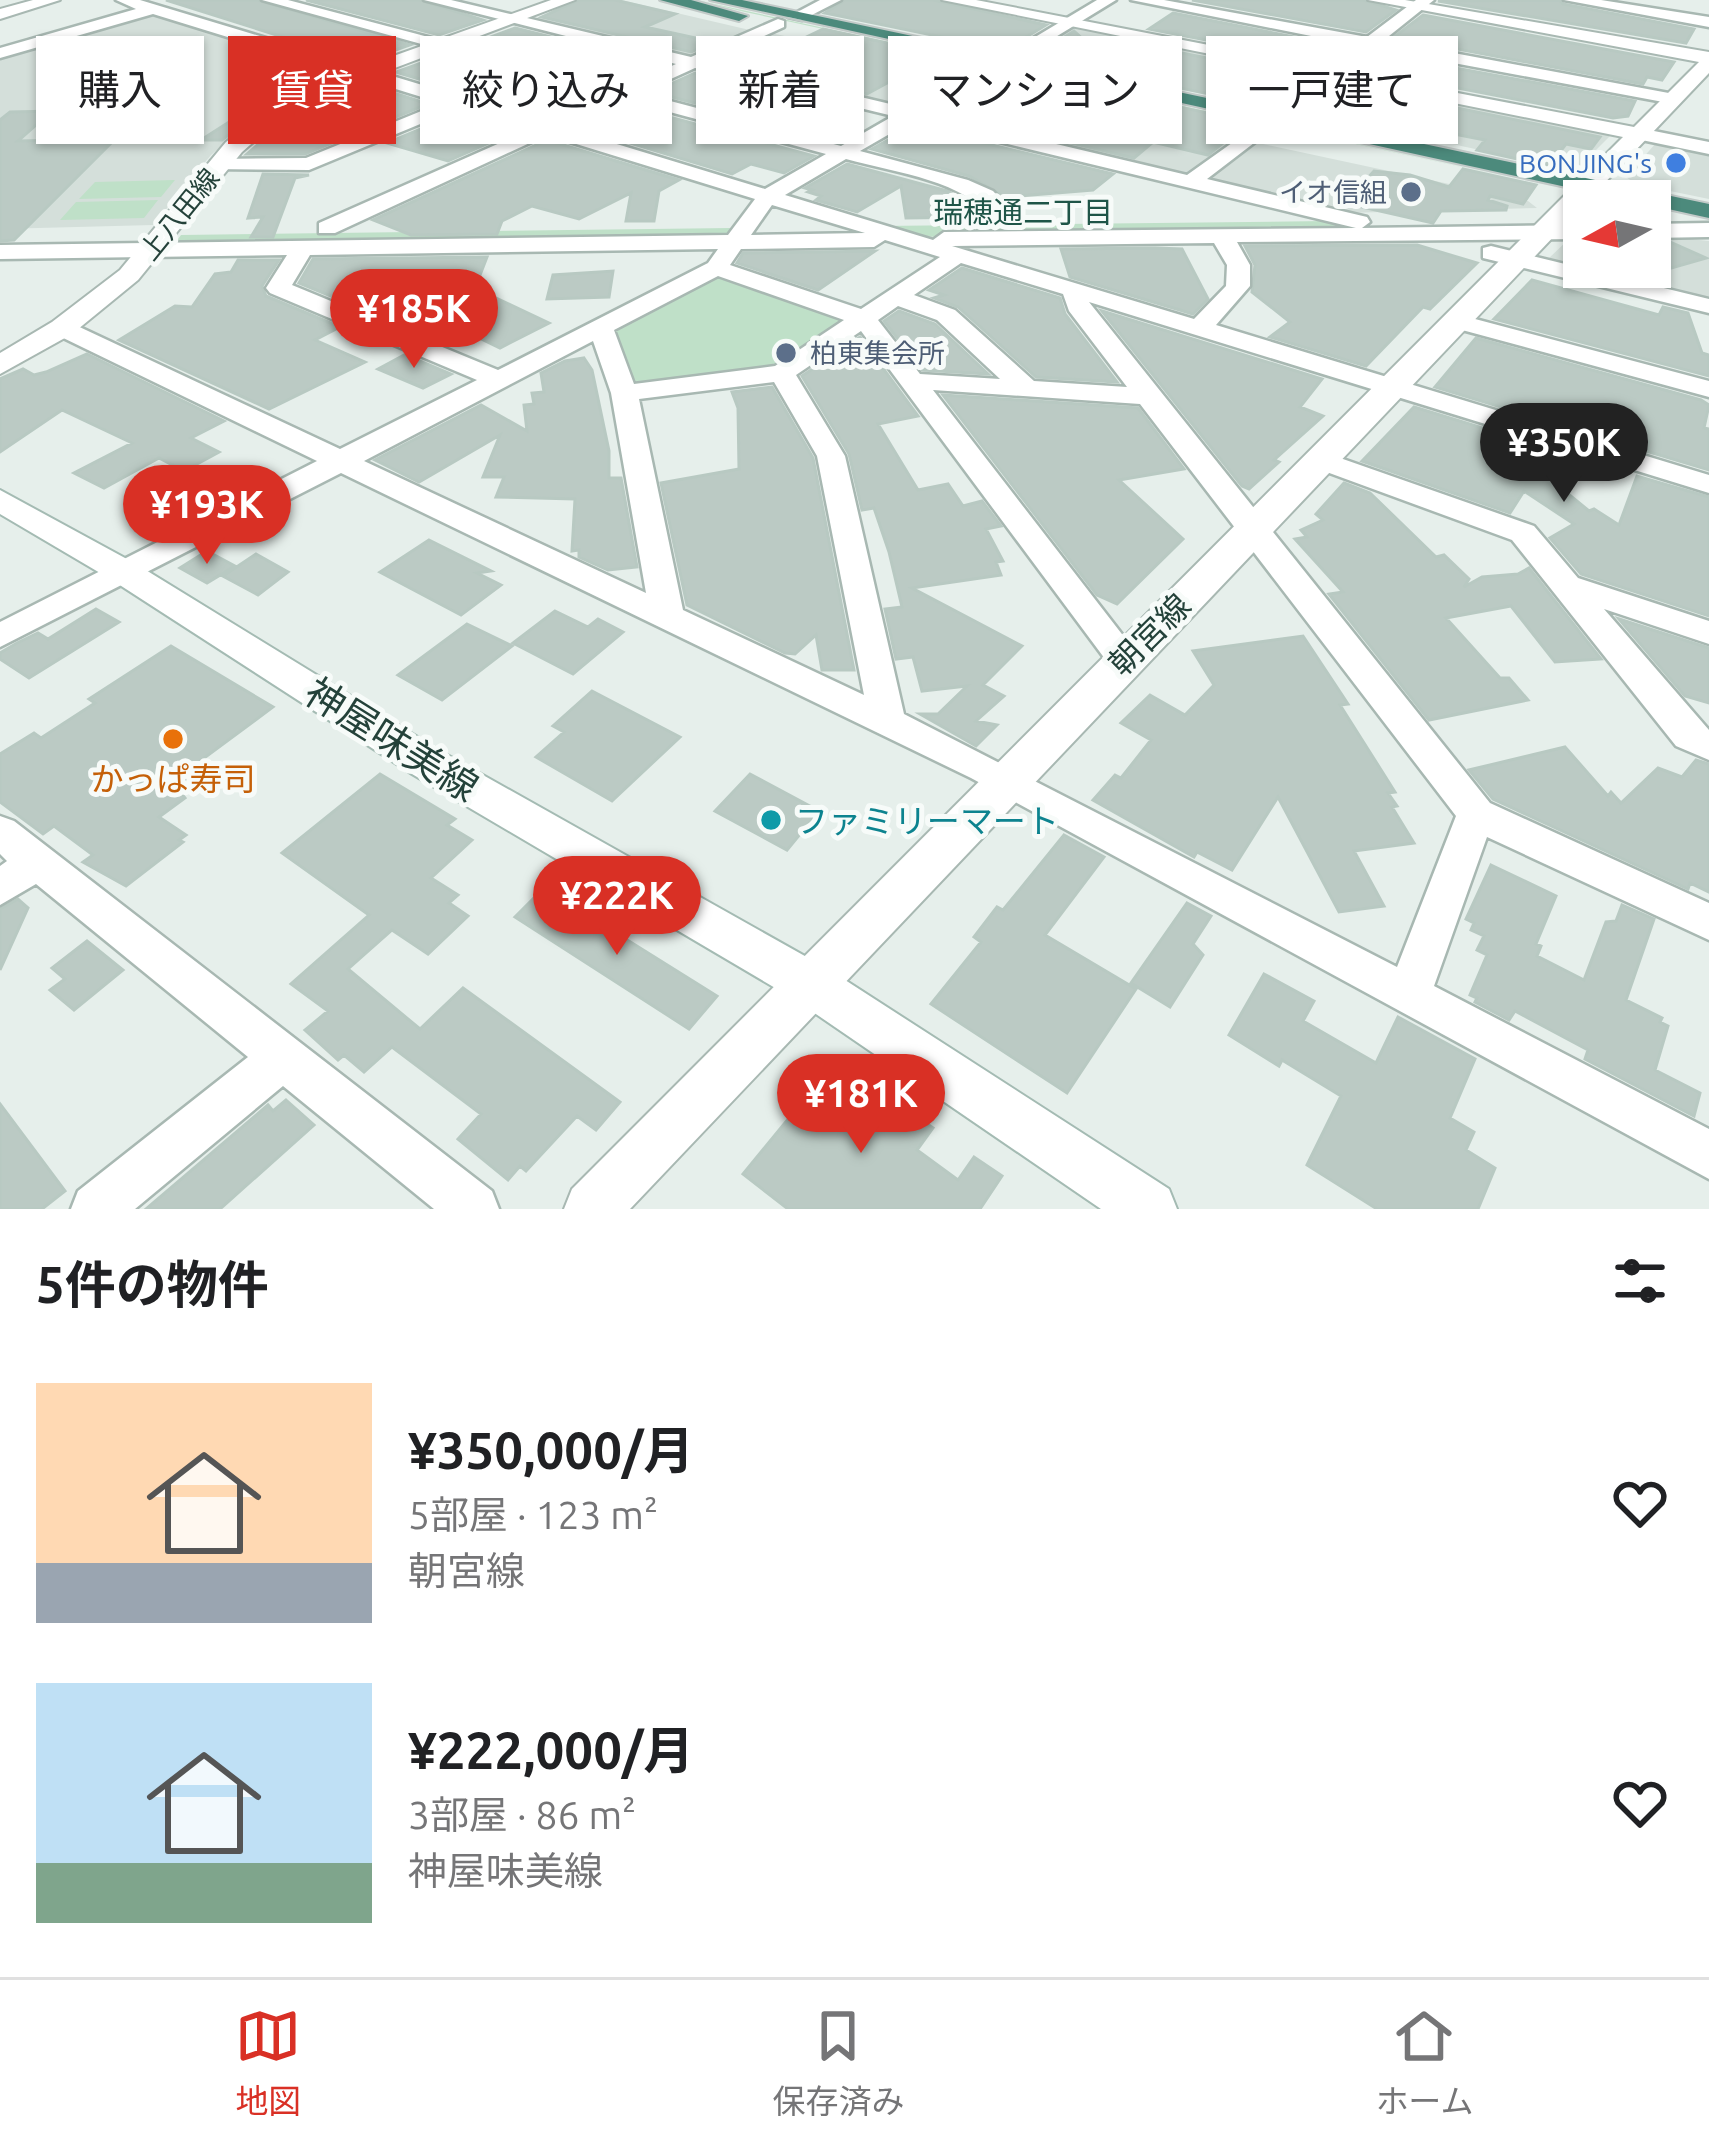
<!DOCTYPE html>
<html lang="ja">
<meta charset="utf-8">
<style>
:root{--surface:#fff;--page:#f6f6f6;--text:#202124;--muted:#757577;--line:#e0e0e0;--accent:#d93025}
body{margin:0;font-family:Ubuntu,"Noto Sans JP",sans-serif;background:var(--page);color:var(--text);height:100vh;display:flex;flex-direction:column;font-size:45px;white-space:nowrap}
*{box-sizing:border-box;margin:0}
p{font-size:39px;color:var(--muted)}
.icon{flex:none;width:66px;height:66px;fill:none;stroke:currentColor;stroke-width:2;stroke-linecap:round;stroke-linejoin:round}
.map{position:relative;height:1209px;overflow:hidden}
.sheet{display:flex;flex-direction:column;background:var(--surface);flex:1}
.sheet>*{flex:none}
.top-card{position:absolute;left:36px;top:36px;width:1638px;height:108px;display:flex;gap:24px}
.needle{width:78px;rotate:262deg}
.tools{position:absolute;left:1563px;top:180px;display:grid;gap:24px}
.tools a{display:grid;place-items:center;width:108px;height:108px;border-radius:0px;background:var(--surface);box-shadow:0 3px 9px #0004;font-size:60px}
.price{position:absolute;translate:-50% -102px;padding:0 27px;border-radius:42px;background:var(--accent);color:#fff;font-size:39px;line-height:78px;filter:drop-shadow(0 3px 6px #0008)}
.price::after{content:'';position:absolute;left:50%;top:72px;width:36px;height:27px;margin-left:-18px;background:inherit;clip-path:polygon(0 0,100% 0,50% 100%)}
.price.selected{background:#222;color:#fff}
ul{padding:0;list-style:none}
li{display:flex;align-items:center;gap:36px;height:300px;padding:0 36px}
li span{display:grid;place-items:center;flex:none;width:336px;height:240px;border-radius:0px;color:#555}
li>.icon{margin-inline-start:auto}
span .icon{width:144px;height:144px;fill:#fffc;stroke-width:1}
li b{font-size:51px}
h2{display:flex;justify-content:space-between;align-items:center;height:144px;padding:0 36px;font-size:51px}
.chip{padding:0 42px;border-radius:0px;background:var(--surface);box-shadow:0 3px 9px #0004;font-size:42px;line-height:108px}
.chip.selected{background:var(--accent);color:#fff}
.menu{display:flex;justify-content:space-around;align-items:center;height:168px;border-top:3px solid var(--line);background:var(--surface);font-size:33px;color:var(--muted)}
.menu a{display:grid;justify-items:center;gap:6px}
.menu .selected{color:var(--accent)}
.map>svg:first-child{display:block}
.built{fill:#d4dfda}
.green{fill:#bfe0c8}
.building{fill:#bbcac4;stroke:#b8c9c2;stroke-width:3}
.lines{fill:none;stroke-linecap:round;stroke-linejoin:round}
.minor-casing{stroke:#a8b8b2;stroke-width:5}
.tertiary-casing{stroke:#a8b8b2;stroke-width:4}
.secondary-casing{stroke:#a4bbb3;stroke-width:4}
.trunk-casing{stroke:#c2cac8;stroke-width:4}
.minor{fill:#fff;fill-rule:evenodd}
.tertiary{fill:#fff;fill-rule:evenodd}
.secondary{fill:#fff;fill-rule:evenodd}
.trunk{fill:#4c8a7c;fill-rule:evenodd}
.shop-dot{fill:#3f7fe0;stroke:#f7fbf9;stroke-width:4.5}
.service-dot{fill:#5c6f8a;stroke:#f7fbf9;stroke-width:4.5}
.food-dot{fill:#e8710a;stroke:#f7fbf9;stroke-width:4.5}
.culture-dot{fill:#0f9aa8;stroke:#f7fbf9;stroke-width:4.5}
.labels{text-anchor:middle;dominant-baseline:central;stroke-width:10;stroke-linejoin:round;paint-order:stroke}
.far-shop-label{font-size:27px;fill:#366cbe;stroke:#f7fbf9;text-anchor:end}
.far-service-label{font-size:27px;fill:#4e5e75;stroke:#f7fbf9;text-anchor:end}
.far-street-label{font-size:27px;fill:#24423a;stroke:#f7fbf9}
.far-neighbourhood-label{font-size:30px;fill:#1f5548;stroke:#f7fbf9}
.street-label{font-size:33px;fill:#24423a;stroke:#f7fbf9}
.food-label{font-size:33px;fill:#c56008;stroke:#f7fbf9}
.culture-label{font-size:33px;fill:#0d838f;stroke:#f7fbf9;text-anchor:start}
.near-street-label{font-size:39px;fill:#24423a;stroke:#f7fbf9}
</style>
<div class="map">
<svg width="1709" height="1209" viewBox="0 0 1709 1209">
<rect width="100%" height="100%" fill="#e6efeb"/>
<!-- built -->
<path class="built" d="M581 0H621L754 31 690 58 532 20Z
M154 13 346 72 238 131 211 155 153 225 0 229V55Z
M1070 28H1077L1318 77 1275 107 1027 54Z
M771 33 961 75 963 78 903 109 709 62Z
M1339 79 1606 132 1611 135 1579 167 1563 168 1295 110Z
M983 80 1235 136 1238 139 1192 175H1183L927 112Z
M1254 142 1528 201 1537 208 1345 213 1207 178Z
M1656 143 1709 152V199L1636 184 1626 177Z
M1650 235 1709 241V301L1548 259 1570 238 1584 236V267H1650Z"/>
<!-- green -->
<path class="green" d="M696 0 1522 180 745 12Z
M175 180 161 197 79 199 95 182Z
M158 200 144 218 60 220 76 202Z
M1328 221 1368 230 915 237 881 226Z
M731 228 723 239 173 246 181 235Z
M721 274 841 315 847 322 776 369 631 386 616 330Z"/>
<!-- building -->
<path class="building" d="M166 0H258L410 45 362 62Z
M306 0H420L483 20 439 35Z
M579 0H615L675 14 645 27 714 42 691 52 542 17Z
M845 0H933L1046 25 1005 50 825 13Z
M1192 0H1364L1396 10 1366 32Z
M1560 0 1563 4 1694 29 1686 43 1438 1Z
M1173 13 1345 47 1325 63 1149 29Z
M1423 15 1674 62 1662 80 1647 77 1643 84 1394 37Z
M515 28 662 65 622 83 472 44Z
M823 29 947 56 897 84 889 82 867 94 724 60 746 50 769 55Z
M1074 31 1105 59 1074 52 1061 61 1034 56Z
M1128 42 1305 78 1267 106 1146 81 1163 68 1106 57Z
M1374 53 1635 101 1628 116 1613 118 1354 68Z
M443 55 593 96 545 117 396 72Z
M327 72 335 75 258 112 222 140H201L251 108Z
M695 73 841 108 817 121 858 131 840 141 653 92Z
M1334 83 1600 137 1591 149 1566 144 1549 166 1477 150 1485 140 1403 124 1407 120 1354 109 1342 120H1336L1319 110 1300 108Z
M366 84 428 104 305 154H247L277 128Z
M1005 87 1103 110 1125 95 1249 122 1208 155 1153 142 1134 158 959 116Z
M625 105 814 156 784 173 751 164 732 174 577 127Z
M52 111 18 141 115 139 14 240 0 241V120L10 112Z
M459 113 516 131 448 161 387 143Z
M913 126 1113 174 1093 190 1005 197 969 176 872 149Z
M547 140 679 180 659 191 654 221H626L631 193 579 219 532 206 502 221 497 234 411 235 373 220Z
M847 164 947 191 963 200 950 201 974 217 906 218 901 186 857 212 816 200 821 196 808 192 812 190 805 188Z
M1463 169 1536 185 1523 204 1490 196 1488 200 1507 206 1506 210 1441 211 1433 223 1345 203 1374 171 1410 175 1449 187Z
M263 174 309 175 295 178 273 237H251L263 217 248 218Z
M1650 242H1670L1706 258 1668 269 1650 263Z
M1417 245 1477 263 1430 309 1423 307 1366 366 1270 337 1290 322 1252 292 1255 265 1245 246Z
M1155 248 1182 249 1208 299 1193 314 1070 277 1061 249Z
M875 251 818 290 737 263 743 253Z
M487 257 475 288 549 323 500 348 471 334 486 326 409 292 370 312 299 283 313 259Z
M238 260H279L262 286 266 296 340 327 315 340 365 362 269 409 119 340 175 306 192 307 215 274 231 272Z
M962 268 1060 298 1065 314 1117 382 1036 377 958 307 934 298 944 295 929 290Z
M613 271 609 297 547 299 553 275Z
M1532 280 1659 315 1663 307 1688 313 1702 353 1709 355V376L1494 319Z
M899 311 935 324 988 374 922 370 884 321Z
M1102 311 1322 379 1300 407 1323 416 1274 460 1279 462 1249 489 1242 486Z
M860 337 918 416 878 424 918 490 948 484 963 506 982 501 1001 526 986 529 1003 561 996 562 1001 575 912 588 1022 646 983 685 1004 696 976 721 997 725 976 746 920 714H938L967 686 922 691 913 657 896 659 885 609 902 607 889 552 874 508 862 510 849 454 802 376Z
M1476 338 1701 400 1709 405 1704 428 1709 429V470L1646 451 1650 441 1603 428 1599 437 1435 387Z
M87 354 224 421 191 438 219 452 184 471 159 458 104 488 74 473 132 443 62 410 0 452V379L23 369 34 375 46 372Z
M404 355 408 356 451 374 423 388 378 369Z
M584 358 592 370 609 451V478H621L637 567 608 570 579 557V550L572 551 575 499 496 497 504 477H483L500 435 419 482 375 460 481 405 527 431 524 405 534 404 532 393 544 392 541 373 565 361Z
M772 387 813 458 854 670H822L816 635 795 654 785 653 687 605 661 483 739 469 738 408 732 392Z
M943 395 1138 408 1184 469 1119 480 1183 539 1117 604 1097 595Z
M1414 407 1571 455 1556 484 1589 511 1594 509 1619 525 1637 476 1709 497V616L1581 574 1550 538 1574 524 1524 491 1510 513 1362 461Z
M1344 483 1370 493 1436 557 1444 555 1469 579 1464 587 1482 577 1518 574 1529 568 1601 659 1555 662 1511 606 1446 618 1500 678H1509L1528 700 1429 720 1329 594 1343 592 1295 539 1307 537 1301 530 1323 520 1316 514Z
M429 540 491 571 477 573 501 585 461 615 380 572Z
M207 551 235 566 207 583 180 568Z
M256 554 288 572 258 595 223 576Z
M96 609 119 622 29 678 0 659V653L17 643 38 633 48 639Z
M555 611 588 627 598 619 623 632 573 674 513 643Z
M1619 619 1709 648V703L1685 696Z
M467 624 512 646 442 700 398 675Z
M1303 636 1348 704 1340 705 1395 792 1388 793 1397 806 1392 807 1414 843 1354 851 1384 906 1339 912 1278 797 1232 870 1197 852 1194 857 1093 800 1115 775 1121 778 1151 740 1121 723 1150 695 1185 715 1214 685 1193 651Z
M171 646 273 707 196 764 201 767 176 786 185 798 159 817 186 835 179 840 183 842 126 886 83 862 93 855 54 826 43 834 0 802V754L34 733 41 738 95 703 89 699Z
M592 691 680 737 612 801 536 757 564 732 553 726Z
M1565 747 1608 796 1611 792 1621 803 1658 768 1682 777 1696 760 1709 764V892L1690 883 1688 889 1493 799 1469 770Z
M380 774 455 819 447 825 472 840 431 878 458 895 449 903 468 916 428 954 392 930 348 969 420 1029 463 988 620 1102 596 1130 577 1116 526 1171 520 1166 508 1180 458 1139 481 1114 392 1047 364 1072 344 1055 338 1060 305 1030 328 1011 291 984 369 915 282 853Z
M750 774 819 811 787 850 715 811Z
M1064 835 1104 857 1045 935 1136 989 1067 1093 931 1004 981 942 974 937 997 907 1003 910Z
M1491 865 1556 896 1536 944 1541 946 1537 956 1584 980 1606 922 1616 921 1622 905 1654 919 1626 1000 1662 1018 1660 1022 1668 1026 1655 1070 1700 1093 1694 1116 1585 1059 1588 1050 1515 1011 1509 1020 1475 1002 1477 998 1470 995 1487 955 1477 950 1484 936 1471 930 1474 923 1466 919Z
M544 888 717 996 689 1029 515 917Z
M18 899 28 908 0 970V909Z
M1187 903 1211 916 1193 944 1203 955 1170 1007 1131 983Z
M87 941 123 970 74 1010 50 990 65 979 52 968Z
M1264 974 1314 1001 1303 1021 1376 1063 1398 1017 1475 1059 1450 1118 1474 1132 1466 1150 1495 1168 1478 1209H1377L1307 1165 1341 1096 1282 1060 1279 1066 1229 1035Z
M835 1062 933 1128 917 1150 958 1180 974 1157 1002 1176 980 1209H788L743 1174Z
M286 1100 314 1125 220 1209H146L268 1105 273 1111Z
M0 1104 65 1191 42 1209H0Z"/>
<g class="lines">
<!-- minor casing -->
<g class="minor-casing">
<path id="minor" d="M116 0H140L545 122 606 95 262 0H288L622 88 676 64 424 0H451L691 57 778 19 784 21V27L710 61 907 108 988 64 997 69 994 73 926 113 1187 175 1260 123 1270 129 1267 133 1207 179 1367 217 1370 222 1362 228 1584 225V239L1237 242 1250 265V286L1216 325 1709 475V493L1089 302 1490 803 1709 903V940L1487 837 1434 986 1709 1129V1179L971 778 341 473 0 647V622L317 461 53 333 50 328 53 323H71L340 449 477 380 270 293 266 288 287 255 0 259V245L728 235 755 199 547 135 335 233H319V223L529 130 459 108 309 170 211 169V161L218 159 306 158 441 103 153 14 0 58V48L136 9ZM695 68 893 116 841 146 640 93ZM625 100 826 154 765 189 564 128ZM912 121 1356 228 944 232 933 240 785 195 846 159C901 174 961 179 999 223H1015L1018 218 993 191 968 180 860 151ZM772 205 865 233 751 235ZM885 240 940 257 861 309 730 265 741 249 874 247ZM1214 243 1227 265 1226 286 1194 319 952 246ZM718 249 708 263 498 370 292 285 310 255ZM961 263 1063 294 1069 311 1127 387 1034 381 955 310 914 295ZM718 276 844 320 775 366 634 384 614 330ZM898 306 937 320 1000 379 920 374 878 320ZM861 331 1111 667H1135L1140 659 1135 651 933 390 1140 404 1456 816 1397 967 904 714 845 456 796 375ZM593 341 611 393 646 593 364 461ZM774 382 817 456 864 695 683 610 639 399Z
M820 0H841L802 20 788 17Z
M1097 0H1116L1010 65 995 61Z
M1131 0H1164L1367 37 1416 0H1434L1384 40 1674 94 1683 99 1674 104 1373 48 1272 124 1263 118 1265 114 1356 45Z
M1564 0H1601L1709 17V27Z
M1639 128 1709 142V154L1632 138V130Z
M1709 223V237L1650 238V224Z
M1491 246 1709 299V313L1483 258V248Z
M1460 315 1709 381V397L1451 327 1448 322 1451 317Z
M1323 452 1534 526 1578 578 1709 621V644L1604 609 1709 730V760L1676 746 1512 540 1313 467 1309 461Z
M0 816 14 821 492 1191 499 1209H434L283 1086 135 1209H71L78 1191 248 1057 36 884 0 905V866L7 861 0 854Z"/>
</g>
<!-- tertiary casing -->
<g class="tertiary-casing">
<path id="tertiary" d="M33 0H60L0 19V9Z
M551 0H575L371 77 274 124 242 152 138 280 72 334 0 374V353L52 322 120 270 226 142 260 116 357 69Z
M942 0H976L1634 127 1699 62 1368 0H1405L1709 52V73L630 1209H564L572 1189 1623 137Z"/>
</g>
<!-- secondary casing -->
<g class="secondary-casing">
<path id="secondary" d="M0 490 136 564 442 752 828 969 1169 1189 1177 1209H1101L794 999 412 774 112 580 0 514Z"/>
</g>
<!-- trunk casing -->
<g class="trunk-casing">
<path id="trunk" d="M660 0H691L748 16 739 21Z
M710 0H742L1709 204V218L1650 205V201H1630Z"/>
</g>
<!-- minor -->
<use href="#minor" class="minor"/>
<!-- tertiary -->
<use href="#tertiary" class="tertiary"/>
<!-- secondary -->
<use href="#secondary" class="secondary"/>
<!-- trunk -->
<use href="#trunk" class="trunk"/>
</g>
<!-- markers -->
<circle class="shop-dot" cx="1676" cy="163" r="12"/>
<g class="service-dot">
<circle cx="1411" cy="192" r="12"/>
<circle cx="786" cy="353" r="12"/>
</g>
<circle class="food-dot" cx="173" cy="739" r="12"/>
<circle class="culture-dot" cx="771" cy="820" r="12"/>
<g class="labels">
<!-- far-shop labels -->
<g class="far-shop-label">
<text x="1652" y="163">BONJING's</text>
</g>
<!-- far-service labels -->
<g class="far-service-label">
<text x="1387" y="192">イオ信組</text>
<text x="810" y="353" text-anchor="start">柏東集会所</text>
</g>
<!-- far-street labels -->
<g class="far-street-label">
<text transform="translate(179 214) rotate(-51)">上八田線</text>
</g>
<!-- far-neighbourhood labels -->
<g class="far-neighbourhood-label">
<text x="1023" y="212">瑞穂通二丁目</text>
</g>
<!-- street labels -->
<g class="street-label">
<text transform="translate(1149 634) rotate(-45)">朝宮線</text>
</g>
<!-- food labels -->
<g class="food-label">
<text x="173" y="778">かっぱ寿司</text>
</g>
<!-- culture labels -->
<g class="culture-label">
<text x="795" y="820">ファミリーマート</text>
</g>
<!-- near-street labels -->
<g class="near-street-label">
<text transform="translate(392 739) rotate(32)">神屋味美線</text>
</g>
</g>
</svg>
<div class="tools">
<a><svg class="needle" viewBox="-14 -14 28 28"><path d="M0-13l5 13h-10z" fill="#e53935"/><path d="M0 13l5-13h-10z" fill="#757577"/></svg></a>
</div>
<b class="price" style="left:414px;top:371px">¥185K</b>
<b class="price selected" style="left:1564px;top:505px">¥350K</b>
<b class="price" style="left:207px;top:567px">¥193K</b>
<b class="price" style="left:617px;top:958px">¥222K</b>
<b class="price" style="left:861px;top:1156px">¥181K</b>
<div class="top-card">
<a class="chip">購入</a>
<a class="chip selected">賃貸</a>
<a class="chip">絞り込み</a>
<a class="chip">新着</a>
<a class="chip">マンション</a>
<a class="chip">一戸建て</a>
</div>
</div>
<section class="sheet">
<h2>5件の物件<svg class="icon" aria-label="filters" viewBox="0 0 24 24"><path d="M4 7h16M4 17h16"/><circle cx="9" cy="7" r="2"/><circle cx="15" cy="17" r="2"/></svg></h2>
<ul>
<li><span style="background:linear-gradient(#ffd9b3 75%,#9aa5b1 0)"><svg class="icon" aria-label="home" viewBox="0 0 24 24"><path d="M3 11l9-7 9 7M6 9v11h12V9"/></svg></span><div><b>¥350,000/月</b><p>5部屋 · 123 m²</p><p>朝宮線</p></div><svg class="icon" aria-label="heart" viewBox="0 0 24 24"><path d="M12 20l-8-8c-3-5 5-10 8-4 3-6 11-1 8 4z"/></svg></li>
<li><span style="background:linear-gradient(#bfe0f5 75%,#7fa58c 0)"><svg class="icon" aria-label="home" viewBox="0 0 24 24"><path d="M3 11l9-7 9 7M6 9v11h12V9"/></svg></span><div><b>¥222,000/月</b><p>3部屋 · 86 m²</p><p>神屋味美線</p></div><svg class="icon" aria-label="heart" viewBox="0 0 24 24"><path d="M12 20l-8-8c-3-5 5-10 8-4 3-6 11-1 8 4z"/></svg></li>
</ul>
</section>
<nav class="menu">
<a class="selected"><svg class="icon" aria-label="map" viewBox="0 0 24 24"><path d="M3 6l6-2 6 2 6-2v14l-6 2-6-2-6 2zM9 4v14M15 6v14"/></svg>地図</a>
<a><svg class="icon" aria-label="saved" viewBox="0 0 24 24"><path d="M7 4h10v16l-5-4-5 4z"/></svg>保存済み</a>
<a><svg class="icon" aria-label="home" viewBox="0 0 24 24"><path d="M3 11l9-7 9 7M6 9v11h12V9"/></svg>ホーム</a>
</nav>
